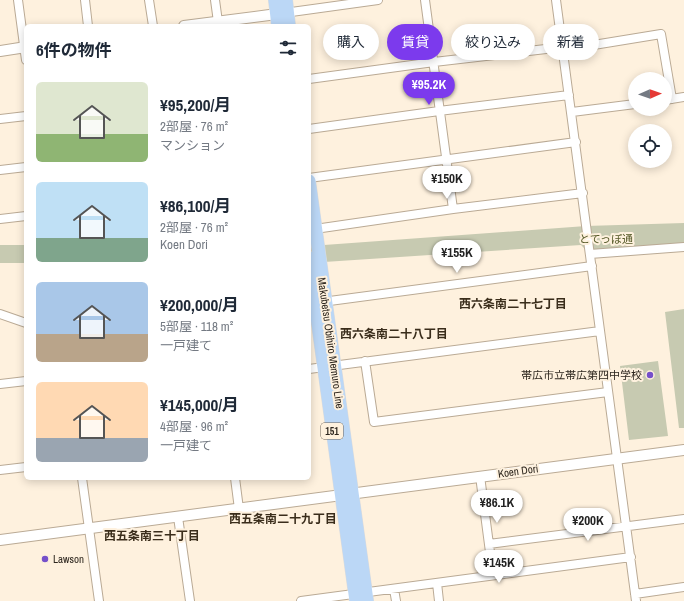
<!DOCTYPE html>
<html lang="ja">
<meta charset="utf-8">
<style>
:root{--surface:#fff;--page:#f2f2f3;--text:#1f2937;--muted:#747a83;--accent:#7c3aed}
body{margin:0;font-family:"Archivo Narrow","Noto Sans JP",sans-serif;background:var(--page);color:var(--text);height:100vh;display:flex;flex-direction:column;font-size:15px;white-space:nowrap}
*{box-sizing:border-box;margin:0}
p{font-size:13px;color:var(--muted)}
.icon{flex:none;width:22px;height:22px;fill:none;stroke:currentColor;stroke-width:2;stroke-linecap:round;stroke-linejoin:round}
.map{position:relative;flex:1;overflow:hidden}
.drawer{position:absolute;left:24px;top:24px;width:287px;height:456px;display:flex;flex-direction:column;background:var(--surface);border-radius:6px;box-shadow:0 2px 10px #0003}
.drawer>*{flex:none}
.guide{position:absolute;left:323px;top:24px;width:301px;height:36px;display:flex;gap:8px}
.needle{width:26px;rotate:88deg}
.controls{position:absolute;left:628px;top:72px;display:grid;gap:8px}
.controls a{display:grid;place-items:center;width:44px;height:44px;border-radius:50%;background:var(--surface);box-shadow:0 2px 10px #0003;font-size:20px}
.price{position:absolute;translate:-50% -34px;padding:0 9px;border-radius:14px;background:#fff;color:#222;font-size:13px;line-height:26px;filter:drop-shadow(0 1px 2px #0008)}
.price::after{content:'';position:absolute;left:50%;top:24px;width:12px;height:9px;margin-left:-6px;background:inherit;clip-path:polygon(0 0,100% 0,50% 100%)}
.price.current{background:var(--accent);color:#fff}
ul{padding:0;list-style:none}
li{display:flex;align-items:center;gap:12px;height:100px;padding:0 12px}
li span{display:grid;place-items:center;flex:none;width:112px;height:80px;border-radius:6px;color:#555}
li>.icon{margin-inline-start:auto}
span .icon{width:48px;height:48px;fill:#fffc;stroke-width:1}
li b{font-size:17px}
h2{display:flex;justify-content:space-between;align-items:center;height:48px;padding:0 12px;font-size:17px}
.tag{padding:0 14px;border-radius:18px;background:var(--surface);box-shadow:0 2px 10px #0003;font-size:14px;line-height:36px}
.tag.current{background:var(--accent);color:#fff}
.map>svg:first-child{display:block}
.green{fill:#c7cab1}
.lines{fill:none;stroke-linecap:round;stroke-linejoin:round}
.minor-casing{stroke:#baaa95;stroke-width:10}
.tertiary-casing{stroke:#baaa95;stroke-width:12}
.primary-casing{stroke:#dddcdb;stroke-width:14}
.minor{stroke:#fff;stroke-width:8}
.tertiary{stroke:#fff;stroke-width:10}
.primary{stroke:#bbd7f6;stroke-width:13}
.poi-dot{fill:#7550ca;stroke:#fef1de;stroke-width:1.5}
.labels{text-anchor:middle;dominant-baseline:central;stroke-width:4;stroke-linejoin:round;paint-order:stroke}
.shield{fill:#fef1de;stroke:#6c6358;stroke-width:1}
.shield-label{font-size:10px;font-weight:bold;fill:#2d261e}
.park-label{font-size:11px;fill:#555927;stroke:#fef1de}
.street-label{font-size:11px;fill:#2d261e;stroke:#fef1de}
.poi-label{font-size:11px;fill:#2d261e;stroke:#fef1de;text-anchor:end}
.neighbourhood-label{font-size:12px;font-weight:bold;fill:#3a2d1b;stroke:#fef1de}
</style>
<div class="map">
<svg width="684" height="601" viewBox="0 0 684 601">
<rect width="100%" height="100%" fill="#fef1de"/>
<!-- green -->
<path class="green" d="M684 223V247L590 254 581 245 309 263V242L317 241 324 245 586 226Z
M0 245H26V263H0Z
M684 309V428H679L665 312Z
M658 361 668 436 629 440 620 366Z"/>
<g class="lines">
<!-- minor casing -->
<g class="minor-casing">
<path id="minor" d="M18 0 26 60
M85 0 88 26
M149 0 153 26
M215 0 218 22
M425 0 453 209
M556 0 636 601
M284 13 378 0
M563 50 661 34 672 99
M309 79 434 62 563 47
M665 100 684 97
M572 112 635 104
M0 119 26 116
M309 129 439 111 569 95
M0 170 26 167
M309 178 576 142
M0 219 26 216
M315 229 453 209 583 193
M590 254 684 247
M322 302 592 266
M0 314 26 323
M365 361 374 422 608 392
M309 369 600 331
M0 384 26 381
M0 470 26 467
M480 476 493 575
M82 478 99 601
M235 478 239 509
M178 517 190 601
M489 544 684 519
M437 583 439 601
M394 589 396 601
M635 594 684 587
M301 601C411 587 521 571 631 557"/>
</g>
<!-- tertiary casing -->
<g class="tertiary-casing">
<path id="tertiary" d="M184 26 277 14
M0 51 26 47
M0 540 684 450"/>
</g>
<!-- primary casing -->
<g class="primary-casing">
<path id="primary" d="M275 0 278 26
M286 0 289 26
M309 181 367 601
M309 258 356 601"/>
</g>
<!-- minor -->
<use href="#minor" class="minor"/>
<!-- tertiary -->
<use href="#tertiary" class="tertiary"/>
<!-- primary -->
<use href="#primary" class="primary"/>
</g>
<!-- markers -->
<g class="poi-dot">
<circle cx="650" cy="375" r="4"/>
<circle cx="45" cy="559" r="4"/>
</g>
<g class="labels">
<!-- shield labels -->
<rect class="shield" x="321" y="423" width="22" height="16" rx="3"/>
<g class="shield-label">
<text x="332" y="431">151</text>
</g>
<!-- park labels -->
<g class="park-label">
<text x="606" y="239">とてっぽ通</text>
</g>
<!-- street labels -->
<g class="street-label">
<text transform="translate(331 343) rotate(82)">Makubetsu Obihiro Memuro Line</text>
<text transform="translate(518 471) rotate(-8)">Koen Dori</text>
</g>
<!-- poi labels -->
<g class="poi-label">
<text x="642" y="375">帯広市立帯広第四中学校</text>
<text x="53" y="559" text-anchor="start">Lawson</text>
</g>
<!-- neighbourhood labels -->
<g class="neighbourhood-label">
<text x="513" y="304">西六条南二十七丁目</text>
<text x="394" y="334">西六条南二十八丁目</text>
<text x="283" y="519">西五条南二十九丁目</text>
<text x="152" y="536">西五条南三十丁目</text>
</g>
</g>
</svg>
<div class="controls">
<a><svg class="needle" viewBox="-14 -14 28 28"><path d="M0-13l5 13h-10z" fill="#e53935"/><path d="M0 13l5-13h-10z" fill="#747a83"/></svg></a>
<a><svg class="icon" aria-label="locate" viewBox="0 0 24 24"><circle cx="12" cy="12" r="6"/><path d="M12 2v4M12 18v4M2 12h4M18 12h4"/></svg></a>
</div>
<b class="price current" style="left:429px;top:106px">¥95.2K</b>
<b class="price" style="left:447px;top:200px">¥150K</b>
<b class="price" style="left:457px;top:274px">¥155K</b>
<b class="price" style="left:497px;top:524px">¥86.1K</b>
<b class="price" style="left:588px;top:542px">¥200K</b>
<b class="price" style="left:499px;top:584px">¥145K</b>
<div class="guide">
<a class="tag">購入</a>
<a class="tag current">賃貸</a>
<a class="tag">絞り込み</a>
<a class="tag">新着</a>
</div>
<section class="drawer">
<h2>6件の物件<svg class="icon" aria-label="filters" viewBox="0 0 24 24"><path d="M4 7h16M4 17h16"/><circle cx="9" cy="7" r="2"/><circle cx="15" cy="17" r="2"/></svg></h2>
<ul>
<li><span style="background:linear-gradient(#dfe7d0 65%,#8fb573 0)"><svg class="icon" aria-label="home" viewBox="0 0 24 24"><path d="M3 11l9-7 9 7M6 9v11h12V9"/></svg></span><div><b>¥95,200/月</b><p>2部屋 · 76 m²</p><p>マンション</p></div></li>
<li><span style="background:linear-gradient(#bfe0f5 70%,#7fa58c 0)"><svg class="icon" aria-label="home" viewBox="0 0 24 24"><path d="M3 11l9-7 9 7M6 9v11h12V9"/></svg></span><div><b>¥86,100/月</b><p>2部屋 · 76 m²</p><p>Koen Dori</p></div></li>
<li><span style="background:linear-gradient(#a9c7e8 65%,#b9a48a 0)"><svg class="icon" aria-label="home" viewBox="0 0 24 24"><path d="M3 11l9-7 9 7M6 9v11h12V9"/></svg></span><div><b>¥200,000/月</b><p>5部屋 · 118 m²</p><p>一戸建て</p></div></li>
<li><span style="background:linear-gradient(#ffd9b3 70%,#9aa5b1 0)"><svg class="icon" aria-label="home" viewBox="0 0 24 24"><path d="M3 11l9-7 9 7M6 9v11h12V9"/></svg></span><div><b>¥145,000/月</b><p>4部屋 · 96 m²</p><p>一戸建て</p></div></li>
</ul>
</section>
</div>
